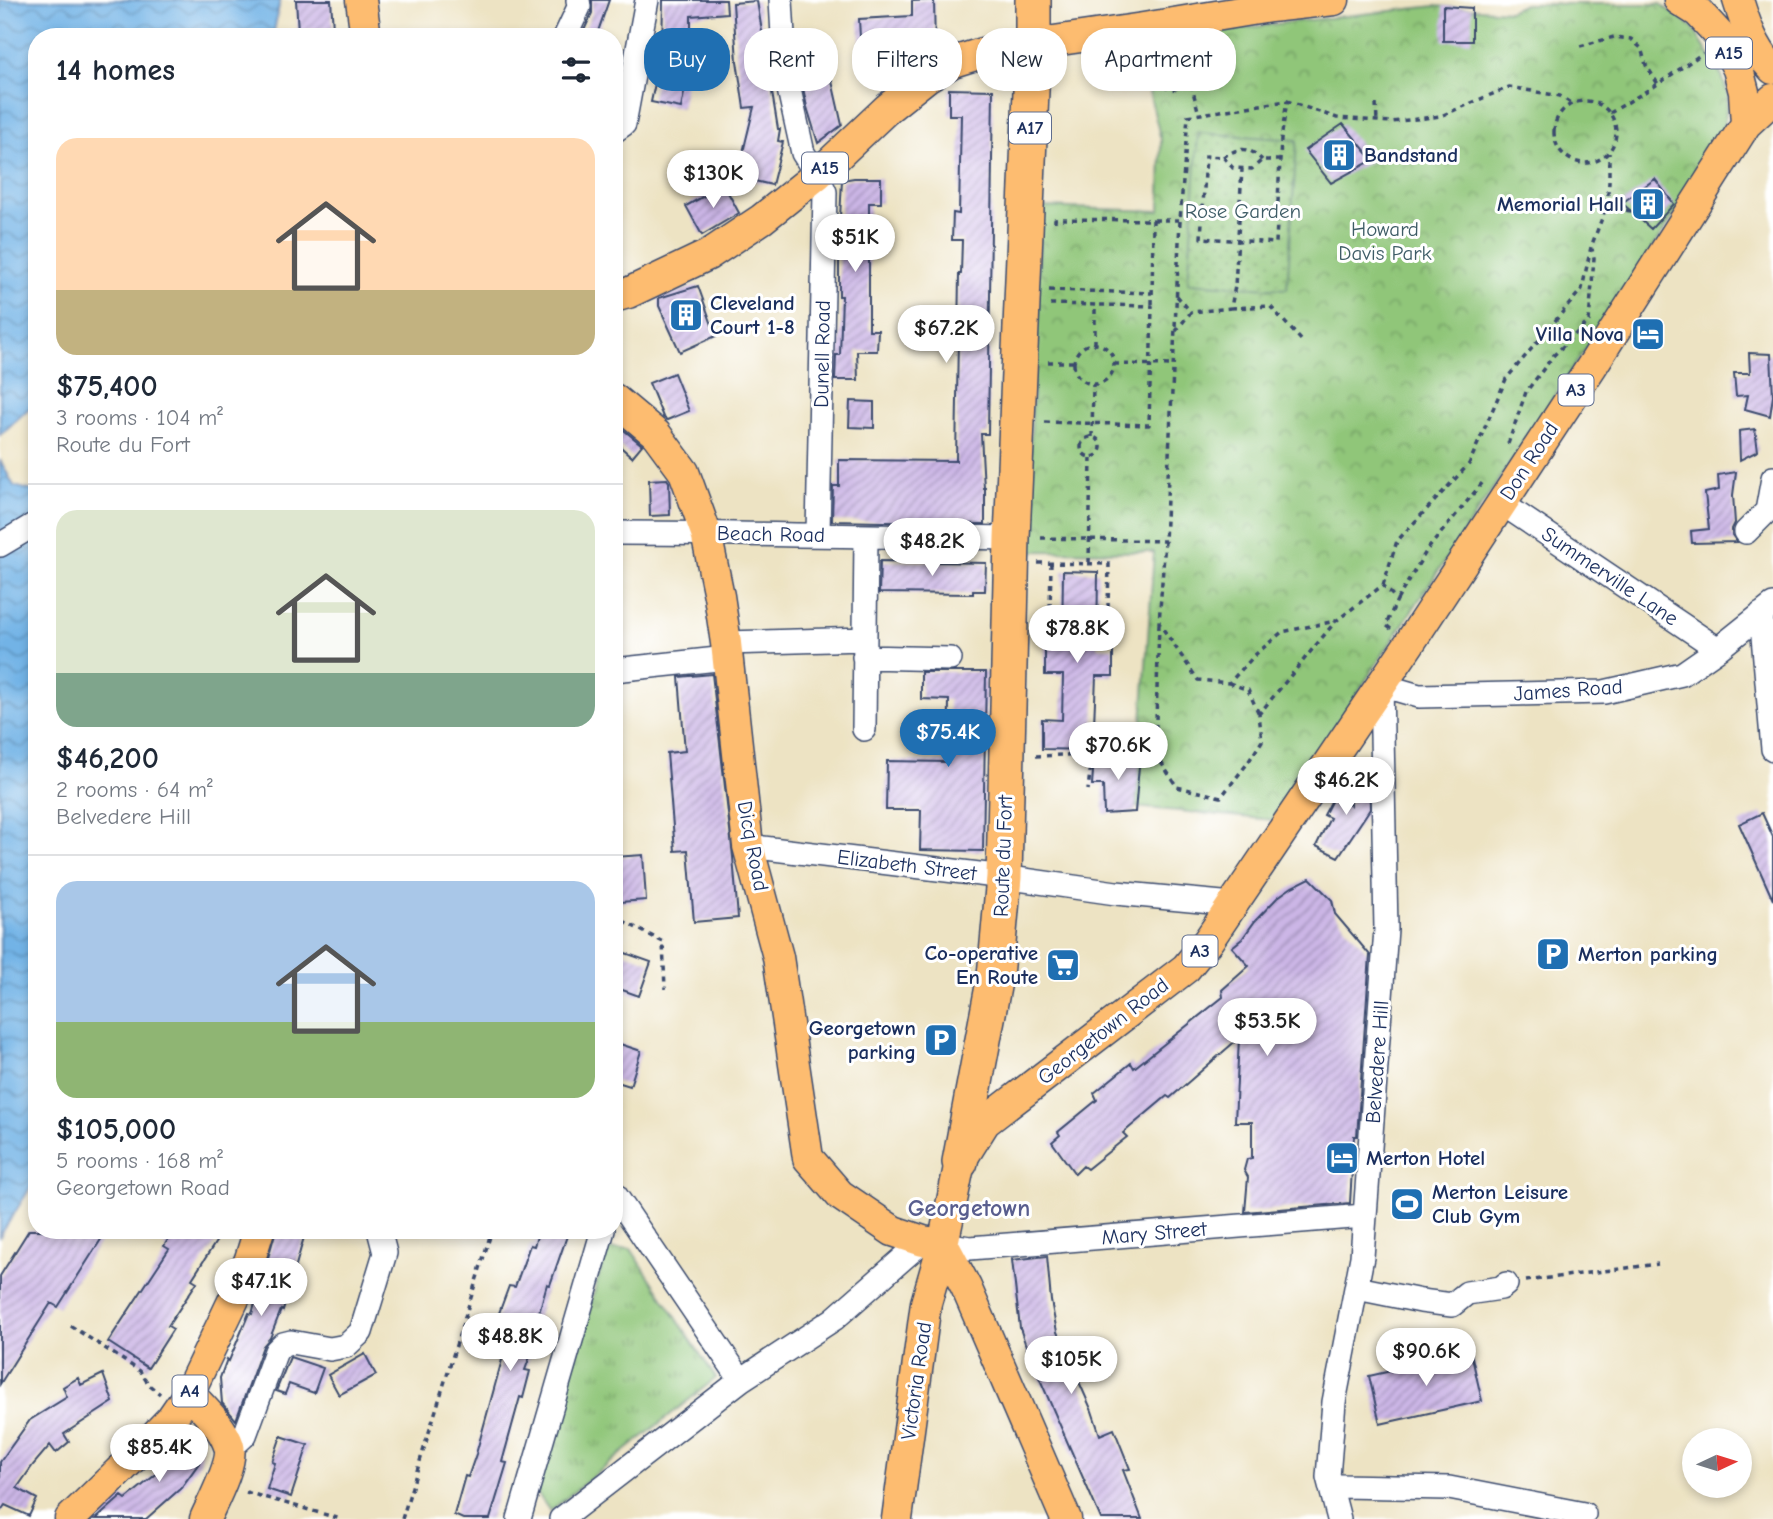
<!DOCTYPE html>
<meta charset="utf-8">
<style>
:root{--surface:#fff;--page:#f6f6f7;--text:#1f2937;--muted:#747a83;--line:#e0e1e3;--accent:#1f6fb2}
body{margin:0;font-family:"Comic Neue",sans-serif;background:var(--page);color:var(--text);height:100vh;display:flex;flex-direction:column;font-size:26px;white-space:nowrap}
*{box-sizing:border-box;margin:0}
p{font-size:23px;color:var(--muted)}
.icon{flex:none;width:38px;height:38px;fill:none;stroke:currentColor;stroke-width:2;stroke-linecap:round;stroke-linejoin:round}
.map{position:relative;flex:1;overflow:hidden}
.panel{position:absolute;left:28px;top:28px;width:595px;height:1211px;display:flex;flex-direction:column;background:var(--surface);border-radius:28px;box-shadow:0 4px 10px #0003}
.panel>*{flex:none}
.top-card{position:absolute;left:644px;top:28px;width:665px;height:63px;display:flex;gap:14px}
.needle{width:46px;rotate:86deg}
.tools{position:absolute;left:1682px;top:1428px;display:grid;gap:14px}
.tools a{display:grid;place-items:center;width:70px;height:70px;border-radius:50%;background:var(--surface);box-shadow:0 4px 10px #0003;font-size:35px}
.price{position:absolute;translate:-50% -60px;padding:0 16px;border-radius:24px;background:#fff;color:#222;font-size:23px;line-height:46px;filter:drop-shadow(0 2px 4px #0008)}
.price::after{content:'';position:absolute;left:50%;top:42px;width:21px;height:16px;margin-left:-10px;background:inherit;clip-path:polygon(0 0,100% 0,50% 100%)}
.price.current{background:var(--accent);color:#fff}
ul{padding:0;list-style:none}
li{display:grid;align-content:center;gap:14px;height:371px;padding:0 28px}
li+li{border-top:2px solid var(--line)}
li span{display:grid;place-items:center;height:217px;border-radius:21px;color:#555}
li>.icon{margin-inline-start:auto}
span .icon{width:126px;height:126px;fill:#fffc;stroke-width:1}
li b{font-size:30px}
h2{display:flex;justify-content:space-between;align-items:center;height:84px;padding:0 28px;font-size:30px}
.chip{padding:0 24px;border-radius:28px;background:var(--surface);box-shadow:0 4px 10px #0003;font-size:24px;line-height:63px}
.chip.current{background:var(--accent);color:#fff}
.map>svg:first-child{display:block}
.grass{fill:url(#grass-tufts);stroke:#567a6c;stroke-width:2}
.park{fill:url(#park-crowns);stroke:#567a6c;stroke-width:2}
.garden{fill:url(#garden-dots);stroke:#567a6c;stroke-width:2}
.water{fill:url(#water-waves);stroke:#4671a2;stroke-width:2}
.building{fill:url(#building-hatch)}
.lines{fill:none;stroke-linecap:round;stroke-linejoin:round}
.minor-casing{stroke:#3a4a6d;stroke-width:26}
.major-casing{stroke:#3a4a6d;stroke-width:33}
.highway-casing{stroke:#3a4a6d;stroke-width:38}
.path{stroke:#3a4a6d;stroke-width:3.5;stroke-dasharray:5 5;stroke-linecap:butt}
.minor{stroke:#fff;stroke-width:23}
.major{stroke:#fdbc70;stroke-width:30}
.highway{stroke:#fdbc70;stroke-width:35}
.labels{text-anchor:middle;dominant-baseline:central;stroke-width:6;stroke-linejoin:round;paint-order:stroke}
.shield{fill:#fff;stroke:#5f6d8e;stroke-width:2}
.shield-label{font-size:19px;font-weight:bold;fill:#1b2f5e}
.poi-label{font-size:21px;font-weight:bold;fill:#1b2f5e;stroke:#fff;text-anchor:start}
.park-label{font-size:21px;fill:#3e5c66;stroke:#fff}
.street-label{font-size:21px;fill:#1b2f5e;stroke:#fff}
.quarter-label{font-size:24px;font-weight:bold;fill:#595e8e;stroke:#fff}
</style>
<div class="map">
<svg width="1773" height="1519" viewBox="0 0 1773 1519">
<defs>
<pattern id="grass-tufts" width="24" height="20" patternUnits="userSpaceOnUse" patternTransform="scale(1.75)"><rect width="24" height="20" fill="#90c679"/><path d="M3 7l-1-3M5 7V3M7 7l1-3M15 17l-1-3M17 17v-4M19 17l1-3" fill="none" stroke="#75a166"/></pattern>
<pattern id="park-crowns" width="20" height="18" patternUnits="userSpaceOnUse" patternTransform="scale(1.75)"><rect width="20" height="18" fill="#90c679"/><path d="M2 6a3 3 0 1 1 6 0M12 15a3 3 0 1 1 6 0" fill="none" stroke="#75a166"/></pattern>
<pattern id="garden-dots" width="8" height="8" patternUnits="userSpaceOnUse" patternTransform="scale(1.75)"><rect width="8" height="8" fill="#90c679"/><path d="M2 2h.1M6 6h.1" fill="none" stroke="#75a166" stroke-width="1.8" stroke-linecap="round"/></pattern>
<pattern id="water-waves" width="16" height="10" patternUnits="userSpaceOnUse" patternTransform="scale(1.75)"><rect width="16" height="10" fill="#72b3e6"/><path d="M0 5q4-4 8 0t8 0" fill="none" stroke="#5d92be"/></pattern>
<pattern id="building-hatch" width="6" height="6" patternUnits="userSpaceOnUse" patternTransform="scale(1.75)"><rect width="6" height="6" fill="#ccb6e6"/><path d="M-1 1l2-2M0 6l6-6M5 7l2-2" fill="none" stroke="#a594be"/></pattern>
</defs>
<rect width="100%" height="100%" fill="#fff"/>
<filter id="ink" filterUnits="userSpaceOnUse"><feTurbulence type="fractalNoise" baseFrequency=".0143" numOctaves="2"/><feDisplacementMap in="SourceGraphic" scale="14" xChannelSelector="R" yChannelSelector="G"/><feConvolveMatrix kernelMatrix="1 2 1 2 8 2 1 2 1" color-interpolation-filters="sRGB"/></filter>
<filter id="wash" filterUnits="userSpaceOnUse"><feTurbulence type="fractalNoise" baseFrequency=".00686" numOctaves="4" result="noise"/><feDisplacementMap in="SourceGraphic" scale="28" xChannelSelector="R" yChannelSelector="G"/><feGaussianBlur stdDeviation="1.57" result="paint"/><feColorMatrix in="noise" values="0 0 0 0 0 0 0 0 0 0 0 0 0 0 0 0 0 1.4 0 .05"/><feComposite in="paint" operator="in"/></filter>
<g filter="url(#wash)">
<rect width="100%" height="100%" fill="#ede3c3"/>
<!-- grass -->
<path class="grass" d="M607 1249H631L716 1378 550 1511 535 1490Z"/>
<!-- park -->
<path class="park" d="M1524 4H1660L1692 27 1722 76 1728 95 1722 143 1273 820 1136 807 1154 552 1026 551 1041 207 1160 211 1161 140 1138 47 1223 31 1292 22 1435 6 1509 11Z"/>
<!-- garden -->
<path class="garden" d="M1198 133 1297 140 1287 289 1188 283Z"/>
<!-- water -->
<path class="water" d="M0 0H280L273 37H37V401L0 435Z
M0 460 14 486 37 492V1177L0 1236Z"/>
<g id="blocks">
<!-- building -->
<path class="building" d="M296 0H331L333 28 298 31Z
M592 0H609L596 37H581L592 13Z
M663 0H726L727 13 691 16V59L681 108 651 102 662 51Z
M934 0 935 49H893L894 73 862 74 859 19 912 16V1Z
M757 1 778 129H780L778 141 783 142 772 185 737 177 754 107 744 108 737 61 733 3Z
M1443 6 1472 8V41H1443Z
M822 37 842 125 818 143 807 107 799 69 797 43Z
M949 89 993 90 988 434H981L984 488H985V524L832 521 833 486H839V460L956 461 959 274H961L962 240H952L953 213 959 214 961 115H949Z
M1343 124 1373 160 1331 183 1305 150Z
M854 178H881V203H869V330H878L877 351H857L858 380H835L836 355H840L842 296H839V237L842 180Z
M1655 179 1674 204 1651 229 1622 203Z
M724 185 739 213 702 235 686 206Z
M698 286 716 336 680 352 659 306V298Z
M1749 353 1771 354 1773 396 1770 416 1745 409 1748 395 1736 396 1734 373H1750Z
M674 373 689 411 667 420 663 417 649 383Z
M850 401 874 402V428L849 427Z
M614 422 642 445 632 457 614 441Z
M1755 429 1758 451 1740 460 1739 431Z
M1736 472 1733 495 1735 523 1732 529V535L1737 542 1692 543 1691 531 1709 529 1705 493 1719 490 1718 475Z
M667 479 669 482 670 515 650 516 649 480Z
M880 561 986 563 985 591H973V594L879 593Z
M1063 571 1098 572 1097 647 1113 648V676H1096L1093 750 1042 749V719L1062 720 1063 675H1045V646L1062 647Z
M921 672H986L983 851 920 850 921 810H886L887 761 948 762 949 700 921 699Z
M712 674 733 857 738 918 694 922 688 850 675 851 667 753 685 751 679 677Z
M1140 755 1135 812 1104 814 1103 785H1092L1094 758Z
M1351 777H1369L1370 809 1338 857 1316 846 1330 818 1324 815 1334 796 1351 805Z
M1762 813 1773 837V900L1739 824Z
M643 855 646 900 620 902 619 884H614V857Z
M1310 878 1332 900 1335 914 1370 955 1357 1136H1354L1350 1203 1245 1212 1248 1177 1244 1170 1247 1159 1252 1158V1122H1235L1239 1038 1170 1098 1167 1096 1123 1133 1127 1137 1087 1169 1083 1166 1075 1174 1052 1142 1060 1135 1058 1132 1097 1100 1094 1093 1131 1063 1134 1068 1223 997 1222 990 1249 966 1232 947 1242 939 1255 921 1278 897 1292 887Z
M614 949 651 962 639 996 614 987Z
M614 1042 641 1051 630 1086 614 1081Z
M29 1230H107L58 1307 51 1303 0 1384V1276Z
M174 1230H210L219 1237 192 1279 197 1282 168 1326 173 1329 148 1368 108 1342 169 1249 164 1246Z
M276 1230H306L283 1311 281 1310 270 1338 263 1346 236 1420 222 1403 220 1378 227 1359 229 1361 249 1313 252 1314Z
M539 1230H569L550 1285 547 1284 534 1330 539 1332 525 1370 530 1371 523 1398 520 1397 502 1462 507 1463 490 1519H463L454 1515 465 1476 468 1477 476 1454 505 1349 488 1343 509 1286 515 1287 530 1245 534 1246Z
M1047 1256 1051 1301 1057 1332 1092 1411 1100 1435 1114 1429 1130 1469 1123 1470 1142 1519H1101L1028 1352 1020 1328 1012 1260Z
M1471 1353 1482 1401 1380 1424 1369 1376Z
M365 1354 376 1375 339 1395 328 1375Z
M290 1357 323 1368 314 1393 289 1384 285 1394 276 1391Z
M103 1374 113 1402 64 1434 69 1442 56 1453 50 1445 33 1465 17 1488 37 1499 29 1516 5 1505 0 1512V1462L30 1420 67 1397 63 1387 78 1378 81 1385Z
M281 1436 308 1445 291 1497 267 1489 275 1463 272 1462Z
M191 1439 202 1444 199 1463 181 1488 146 1519H96L122 1496 126 1499 160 1471 158 1466 180 1441Z"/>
</g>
</g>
<g filter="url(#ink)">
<use href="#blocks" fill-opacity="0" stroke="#3a4a6d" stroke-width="2"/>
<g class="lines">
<!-- minor casing -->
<g class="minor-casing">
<path id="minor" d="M781 0 785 71 803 153 817 175 825 192 818 534
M565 37 579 7 578 0
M614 131 624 124 647 0
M1501 503 1718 649
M1746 532 1767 511 1773 478
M614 533C747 533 880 537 1012 538
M0 545 37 523
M1761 614 1773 749
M726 643 864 639
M864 657 950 659
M614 670 727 658
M864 729 866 537
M748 846 1004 877 1116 893 1233 904
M614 1193 741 1380
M943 1244 970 1248 1364 1216
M1357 1288 1421 1301 1452 1305 1467 1293 1501 1288 1506 1284
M230 1449 245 1435 276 1351 283 1344 291 1342 330 1349 346 1346 361 1332 385 1253 379 1230
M1331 1488 1340 1486 1449 1488 1584 1514
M519 1519 603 1230
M561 1519 741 1380 834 1319 923 1241
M1339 1519 1328 1477 1334 1402 1362 1257 1386 929 1381 685 1419 696 1604 692 1682 674 1718 649 1773 605"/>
</g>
<!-- major casing -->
<g class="major-casing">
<path id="major" d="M361 0 366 37
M1679 0 1698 12 1722 38 1738 69 1744 92 1746 124
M1738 0C1746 26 1754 49 1773 69
M614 297 628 293 708 255 762 219 817 175 888 108 927 77 953 62 982 53 1033 44 1143 28 1270 7 1334 0
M614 399 656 434 684 472 706 533 719 596 726 643 748 846 778 957 808 1158 840 1195 893 1231 923 1241 943 1244
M943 1244 966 1287 1066 1519
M189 1393C203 1409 222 1425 229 1446 234 1462 212 1503 205 1519
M70 1519 145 1446 171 1419 189 1393 234 1299 250 1259 259 1230
M897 1519 926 1303 943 1244 960 1162 985 1122 1186 968 1208 941 1409 644 1592 366 1746 124 1773 99"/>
</g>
<!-- highway casing -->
<g class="highway-casing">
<path id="highway" d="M960 1162 995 976 1004 877 1012 538 1033 44V0"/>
</g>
<!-- path -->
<path class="path" d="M1580 46 1614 37 1631 39 1641 48 1646 65 1658 84
M1149 51 1158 84 1171 90 1191 84 1199 114
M1554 132a31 31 0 1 1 62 0a31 31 0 1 1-62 0Z
M1376 104 1377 121
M1610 113 1658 84 1703 53
M1223 157C1240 147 1248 146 1262 160
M1280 160H1262L1252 169 1233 168 1223 157 1206 156 1201 238 1276 243 1281 139 1287 101
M1607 205 1615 209 1631 211
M1154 220H1180
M1055 222V219L1153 220 1152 306
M1049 290 1152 293
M1177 296 1191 312
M1231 308 1270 306 1303 342
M1176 331 1191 312 1231 308 1235 286 1242 169
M1074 364a20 20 0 1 1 40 0a20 20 0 1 1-40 0Z
M1095 344V305
M1048 362H1073
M1114 364 1174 365
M1045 422 1149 425 1152 306 1050 304
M1092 437 1093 384
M1081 447a10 10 0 1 1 20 0a10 10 0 1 1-20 0Z
M1508 444 1526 392 1554 355 1589 321 1594 258 1592 249
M1041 538 1165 541
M1038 563 1109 564 1108 607
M1051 563 1050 611H1062
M1089 563 1091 456
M1383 585 1397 541 1469 464 1506 379 1582 289 1591 247 1607 205 1609 182V153
M1397 600 1427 550 1483 482
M1159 624 1155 753 1177 787 1221 797 1247 764 1262 741 1259 714 1335 622
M1391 629 1386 625 1397 600 1383 585 1336 621 1282 632 1256 654 1229 683 1198 680 1159 623 1165 541 1180 220 1188 116 1287 101 1337 118 1392 122 1441 116 1509 87 1560 96 1572 104
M1229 683 1248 690 1259 714
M1036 756 1092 754 1088 790
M614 916 663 942 665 989
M1526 1281 1658 1264
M71 1326 140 1371 149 1385 160 1394
M246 1492 341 1519
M402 1519 492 1230"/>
<!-- minor -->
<use href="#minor" class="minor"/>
<!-- major -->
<use href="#major" class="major"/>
<!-- highway -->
<use href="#highway" class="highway"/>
</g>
</g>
<!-- icons -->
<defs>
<g id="building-square" transform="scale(1.75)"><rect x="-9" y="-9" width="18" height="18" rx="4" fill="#1f6fb2" stroke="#fff"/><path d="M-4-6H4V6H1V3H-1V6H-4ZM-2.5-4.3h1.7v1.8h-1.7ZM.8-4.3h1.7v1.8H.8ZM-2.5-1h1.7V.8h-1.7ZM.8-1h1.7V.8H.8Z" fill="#fff"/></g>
<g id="hotel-square" transform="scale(1.75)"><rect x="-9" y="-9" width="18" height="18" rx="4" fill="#1f6fb2" stroke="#fff"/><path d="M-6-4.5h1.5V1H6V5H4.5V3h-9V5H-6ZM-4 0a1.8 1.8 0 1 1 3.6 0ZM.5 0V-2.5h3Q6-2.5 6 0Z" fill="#fff"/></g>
<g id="parking-square" transform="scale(1.75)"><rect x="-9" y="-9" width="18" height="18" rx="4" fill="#1f6fb2" stroke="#fff"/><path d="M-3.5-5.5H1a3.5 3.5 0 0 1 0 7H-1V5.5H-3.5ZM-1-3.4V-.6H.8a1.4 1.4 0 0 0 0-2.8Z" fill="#fff"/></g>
<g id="supermarket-square" transform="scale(1.75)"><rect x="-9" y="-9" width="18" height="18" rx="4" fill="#1f6fb2" stroke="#fff"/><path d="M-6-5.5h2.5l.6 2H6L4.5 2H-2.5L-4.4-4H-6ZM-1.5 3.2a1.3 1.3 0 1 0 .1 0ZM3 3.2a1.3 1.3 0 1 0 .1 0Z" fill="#fff"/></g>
<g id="stadium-square" transform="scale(1.75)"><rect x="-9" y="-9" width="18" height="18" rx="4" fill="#1f6fb2" stroke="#fff"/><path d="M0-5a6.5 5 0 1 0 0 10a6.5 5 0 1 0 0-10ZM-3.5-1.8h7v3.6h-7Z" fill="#fff"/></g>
</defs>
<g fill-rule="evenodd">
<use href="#building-square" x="1339" y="155"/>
<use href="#building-square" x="1648" y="204"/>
<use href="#building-square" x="686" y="315"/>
<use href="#hotel-square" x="1648" y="334"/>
<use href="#parking-square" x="1553" y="954"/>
<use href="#supermarket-square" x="1063" y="965"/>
<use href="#parking-square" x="941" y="1040"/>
<use href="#hotel-square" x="1342" y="1158"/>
<use href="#stadium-square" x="1407" y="1204"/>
</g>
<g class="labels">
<!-- shield labels -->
<g class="shield">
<rect x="1706" y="37.5" width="46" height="31" rx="5"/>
<rect x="1009" y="112.5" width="42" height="31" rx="5"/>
<rect x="802" y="152.5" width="46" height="31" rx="5"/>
<rect x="1558.5" y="374.5" width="35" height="31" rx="5"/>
<rect x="1182.5" y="935.5" width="35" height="31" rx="5"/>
<rect x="172.5" y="1375.5" width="35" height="31" rx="5"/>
</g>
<g class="shield-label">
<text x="1729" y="53">A15</text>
<text x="1030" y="128">A17</text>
<text x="825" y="168">A15</text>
<text x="1576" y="390">A3</text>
<text x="1200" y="951">A3</text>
<text x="190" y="1391">A4</text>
</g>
<!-- poi labels -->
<g class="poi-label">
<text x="1364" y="155">Bandstand</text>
<text x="1624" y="204" text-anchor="end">Memorial Hall</text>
<text x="710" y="303">Cleveland<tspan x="710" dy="24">Court 1-8</tspan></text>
<text x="1624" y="334" text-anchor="end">Villa Nova</text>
<text x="1038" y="953" text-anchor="end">Co-operative<tspan x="1038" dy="24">En Route</tspan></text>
<text x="1578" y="954">Merton parking</text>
<text x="916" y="1028" text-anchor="end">Georgetown<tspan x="916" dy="24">parking</tspan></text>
<text x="1366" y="1158">Merton Hotel</text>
<text x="1432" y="1192">Merton Leisure<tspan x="1432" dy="24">Club Gym</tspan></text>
</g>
<!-- park labels -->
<g class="park-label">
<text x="1243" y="211">Rose Garden</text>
<text x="1385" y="229">Howard<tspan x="1385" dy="24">Davis Park</tspan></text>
</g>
<!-- street labels -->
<g class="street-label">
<text transform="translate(822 354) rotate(-89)">Dunell Road</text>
<text transform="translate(1529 461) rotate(-57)">Don Road</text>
<text transform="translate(771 534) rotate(1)">Beach Road</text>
<text transform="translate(1610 576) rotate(34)">Summerville Lane</text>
<text transform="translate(1568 690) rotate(-4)">James Road</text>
<text transform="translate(753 846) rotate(79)">Dicq Road</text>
<text transform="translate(1003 856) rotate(-88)">Route du Fort</text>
<text transform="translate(907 865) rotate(7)">Elizabeth Street</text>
<text transform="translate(1103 1031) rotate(-38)">Georgetown Road</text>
<text transform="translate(1377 1062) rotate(-86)">Belvedere Hill</text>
<text transform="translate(1154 1233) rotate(-5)">Mary Street</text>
<text transform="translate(916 1381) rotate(-82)">Victoria Road</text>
</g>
<!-- quarter labels -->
<g class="quarter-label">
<text x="969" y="1208">Georgetown</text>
</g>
</g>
</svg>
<div class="tools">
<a><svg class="needle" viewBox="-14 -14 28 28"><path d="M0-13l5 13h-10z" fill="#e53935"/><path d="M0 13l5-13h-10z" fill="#747a83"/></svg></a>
</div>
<b class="price" style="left:713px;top:210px">$130K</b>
<b class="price" style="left:855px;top:274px">$51K</b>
<b class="price" style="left:946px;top:365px">$67.2K</b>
<b class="price" style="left:932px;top:578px">$48.2K</b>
<b class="price" style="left:1077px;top:665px">$78.8K</b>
<b class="price current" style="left:948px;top:769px">$75.4K</b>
<b class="price" style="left:1118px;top:782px">$70.6K</b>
<b class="price" style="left:1346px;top:817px">$46.2K</b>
<b class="price" style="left:1267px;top:1058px">$53.5K</b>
<b class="price" style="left:261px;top:1318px">$47.1K</b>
<b class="price" style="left:510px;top:1373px">$48.8K</b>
<b class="price" style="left:1426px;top:1388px">$90.6K</b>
<b class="price" style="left:1071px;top:1396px">$105K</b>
<b class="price" style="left:159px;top:1484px">$85.4K</b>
<div class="top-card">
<a class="chip current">Buy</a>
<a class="chip">Rent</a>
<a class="chip">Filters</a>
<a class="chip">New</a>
<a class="chip">Apartment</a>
</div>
<section class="panel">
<h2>14 homes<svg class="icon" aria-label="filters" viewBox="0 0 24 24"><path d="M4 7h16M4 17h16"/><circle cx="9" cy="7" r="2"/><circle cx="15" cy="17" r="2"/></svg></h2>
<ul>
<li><span style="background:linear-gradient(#ffd9b3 70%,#c2b280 0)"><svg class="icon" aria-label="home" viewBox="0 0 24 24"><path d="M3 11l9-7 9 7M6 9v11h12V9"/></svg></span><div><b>$75,400</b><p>3 rooms · 104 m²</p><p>Route du Fort</p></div></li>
<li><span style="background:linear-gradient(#dfe7d0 75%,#7fa58c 0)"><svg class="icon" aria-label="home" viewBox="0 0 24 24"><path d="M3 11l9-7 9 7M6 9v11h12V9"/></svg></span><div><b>$46,200</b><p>2 rooms · 64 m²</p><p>Belvedere Hill</p></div></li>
<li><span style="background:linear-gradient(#a9c7e8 65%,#8fb573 0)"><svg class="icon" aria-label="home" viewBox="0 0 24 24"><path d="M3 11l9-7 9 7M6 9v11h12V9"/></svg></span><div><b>$105,000</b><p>5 rooms · 168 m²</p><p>Georgetown Road</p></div></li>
</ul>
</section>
</div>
